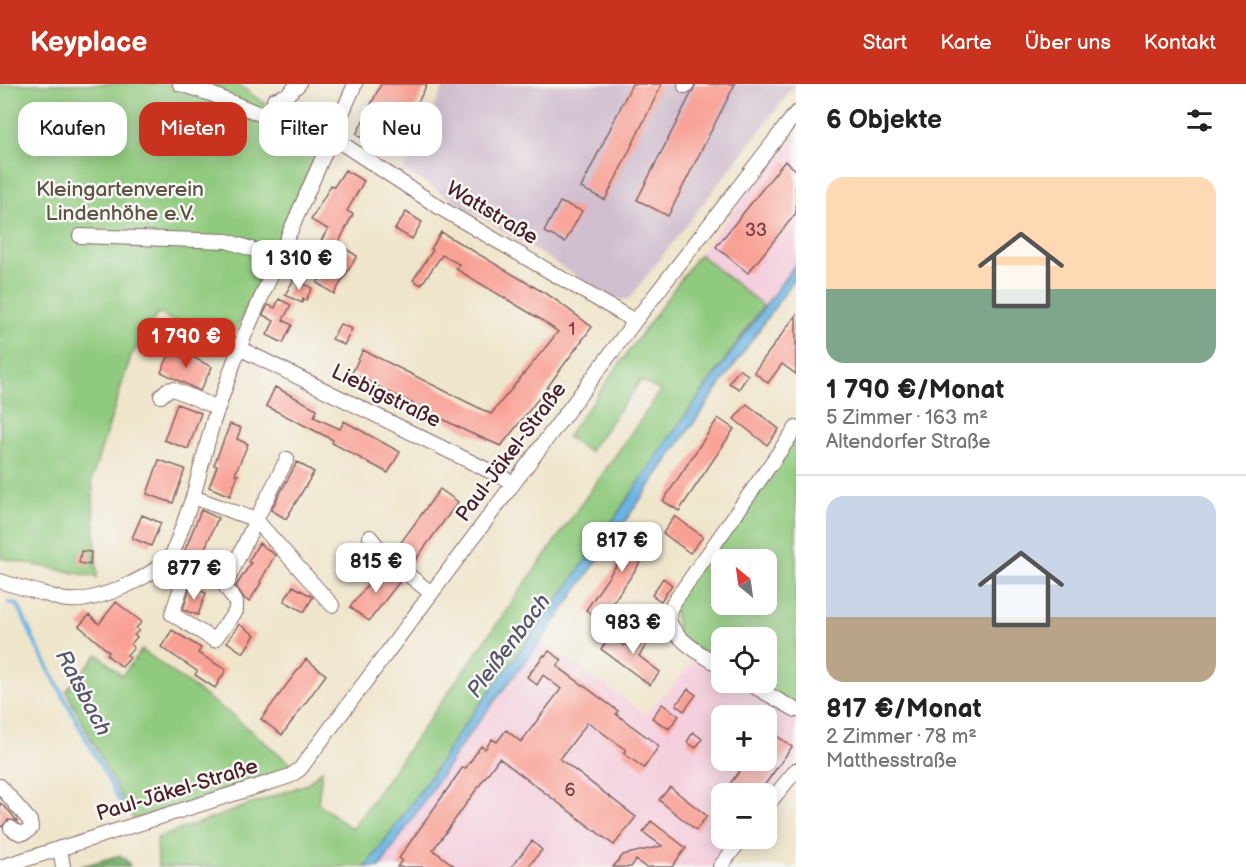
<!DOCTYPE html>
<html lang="de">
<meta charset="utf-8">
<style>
:root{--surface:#fff;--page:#f2f2f2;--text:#222;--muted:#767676;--line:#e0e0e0;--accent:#c8321e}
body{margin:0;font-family:"Balsamiq Sans",sans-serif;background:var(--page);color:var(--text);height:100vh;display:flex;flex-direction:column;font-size:22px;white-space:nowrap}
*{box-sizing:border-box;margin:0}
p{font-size:20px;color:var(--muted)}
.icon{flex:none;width:33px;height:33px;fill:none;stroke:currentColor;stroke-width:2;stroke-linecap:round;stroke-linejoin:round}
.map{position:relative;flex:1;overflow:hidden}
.drawer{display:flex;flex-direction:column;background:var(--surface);width:450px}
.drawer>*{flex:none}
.guide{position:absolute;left:18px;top:18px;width:570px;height:54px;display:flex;gap:12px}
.needle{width:39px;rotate:331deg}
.fabs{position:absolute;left:711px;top:465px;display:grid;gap:12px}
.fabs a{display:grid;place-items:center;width:66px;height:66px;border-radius:12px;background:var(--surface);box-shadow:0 3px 15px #0003;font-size:30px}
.price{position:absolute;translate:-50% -51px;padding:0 14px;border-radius:12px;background:#fff;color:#222;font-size:20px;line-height:39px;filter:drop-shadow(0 2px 3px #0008)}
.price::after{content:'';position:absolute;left:50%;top:36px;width:18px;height:14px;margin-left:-9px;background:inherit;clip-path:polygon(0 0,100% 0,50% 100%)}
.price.active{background:var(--accent);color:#fff}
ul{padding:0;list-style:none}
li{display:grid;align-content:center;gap:12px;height:318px;padding:0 30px}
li+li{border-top:2px solid var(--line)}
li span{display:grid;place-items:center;height:186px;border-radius:18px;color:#555}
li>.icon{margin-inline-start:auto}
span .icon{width:108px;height:108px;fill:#fffc;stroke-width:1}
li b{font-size:26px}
h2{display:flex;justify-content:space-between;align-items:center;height:72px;padding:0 30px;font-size:26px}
.chip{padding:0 21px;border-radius:18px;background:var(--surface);box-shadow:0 3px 15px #0003;font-size:21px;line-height:54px}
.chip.active{background:var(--accent);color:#fff}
header{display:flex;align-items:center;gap:36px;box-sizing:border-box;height:84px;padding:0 30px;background:var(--accent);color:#fff}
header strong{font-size:28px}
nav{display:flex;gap:33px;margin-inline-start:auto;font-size:21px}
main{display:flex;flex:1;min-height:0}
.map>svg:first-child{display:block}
.built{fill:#f4cfde;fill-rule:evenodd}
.industrial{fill:#d0bdce}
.green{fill:#90ca7e;stroke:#6d7454;stroke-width:1.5;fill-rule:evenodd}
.forest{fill:#74ae6d;stroke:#5f664c;stroke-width:1.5}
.water{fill:#6bb4e3;stroke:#5a6a87;stroke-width:1.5}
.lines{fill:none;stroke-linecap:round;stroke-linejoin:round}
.stream{stroke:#6bb4e3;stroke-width:4}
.building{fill:#f9a094}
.minor-casing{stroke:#846463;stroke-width:16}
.minor{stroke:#fff;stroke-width:14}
.labels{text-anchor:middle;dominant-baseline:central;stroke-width:5;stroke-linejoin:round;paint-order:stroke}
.number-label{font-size:18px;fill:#763f45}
.park-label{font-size:21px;fill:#5f5244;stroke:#f6f6f2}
.street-label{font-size:21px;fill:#4a1f2b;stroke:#f6f6f2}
.water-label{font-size:22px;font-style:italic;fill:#56536b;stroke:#f6f6f2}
</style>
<header>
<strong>Keyplace</strong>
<nav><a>Start</a><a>Karte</a><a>Über uns</a><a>Kontakt</a></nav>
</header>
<main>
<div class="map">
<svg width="796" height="783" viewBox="0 0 796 783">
<rect width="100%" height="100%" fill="#f6f6f2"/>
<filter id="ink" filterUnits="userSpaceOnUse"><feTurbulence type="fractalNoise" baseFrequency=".0167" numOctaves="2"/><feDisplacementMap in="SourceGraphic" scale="12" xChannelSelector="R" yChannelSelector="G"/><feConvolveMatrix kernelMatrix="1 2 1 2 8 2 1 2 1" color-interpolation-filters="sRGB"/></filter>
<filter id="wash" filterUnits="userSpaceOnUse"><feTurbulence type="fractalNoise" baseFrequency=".008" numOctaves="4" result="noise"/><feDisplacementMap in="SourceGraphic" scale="24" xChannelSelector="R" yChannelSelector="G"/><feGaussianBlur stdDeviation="1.35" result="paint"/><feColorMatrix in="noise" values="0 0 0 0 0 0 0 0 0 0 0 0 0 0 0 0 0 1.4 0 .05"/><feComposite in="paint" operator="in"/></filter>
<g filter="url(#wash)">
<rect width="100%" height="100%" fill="#efe5cb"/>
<!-- built -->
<path class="built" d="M796 51V179L763 222 699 170Z
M541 557 646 630 701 570 721 583 722 598 746 599 787 622 796 636V677L767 714 766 710H722V754L735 755 713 783H380L467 653ZM722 632H766V676H722Z"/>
<!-- industrial -->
<path class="industrial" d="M445 0H796L629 215 616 216 404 86Z"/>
<!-- green -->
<path class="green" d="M0 0H237L321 60 228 265 158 229 131 272 92 394 97 493 0 474Z
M699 170 763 222 671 352 561 512 460 647 431 692 366 783H158L157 754 307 700 322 686 318 719 352 745 661 307 641 296 589 368 567 353Z
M796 344V626L746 599 766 598V554H722L721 583 677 550 674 517ZM722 476H766V520H722Z
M142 566 230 630 297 685 133 735 66 607 98 570 122 592Z"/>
<!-- forest -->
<path class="forest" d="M120 771 129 779V783H79Z"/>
<!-- water -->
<path class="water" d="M796 179V193L541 557 467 653 380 783H366L431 692 460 647 561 512 671 352Z"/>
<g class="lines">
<!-- stream -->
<path class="stream" d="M9 519 18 521 36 561 122 721"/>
</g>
<g id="blocks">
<!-- building -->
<path class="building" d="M381 0H427L393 69 356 51Z
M632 0H662L605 116 581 104Z
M696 0H735L668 132 637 116Z
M785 77 796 86V129L748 189 716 163Z
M345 86 364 97 347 127 353 130 338 160 357 172 334 210 317 199 328 181 312 172 328 145 311 136 331 101 334 103Z
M560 118 582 127 565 158 544 148Z
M406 128 422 138 412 155 395 145Z
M441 148 553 214 592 243 543 309 501 362 468 348 352 289 363 266 491 330 558 248 540 235 456 185 459 180 442 171 421 201 413 196 433 166 431 165Z
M294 195 312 204 306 216 303 215 302 219 285 211Z
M279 215 291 221 283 236 292 241 283 259 267 251 274 237 263 231 268 221 275 224Z
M796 231V290L782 280 768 299 754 288Z
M340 240 352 245 344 261 332 255Z
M173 263 212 283 200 307 161 288Z
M739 285 748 291 739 305 729 299Z
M275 303 317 325 314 333 340 345 344 337 400 368 388 389 332 359 333 356 266 322Z
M177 320 201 329 188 365 164 356Z
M747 320 779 345 767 361 734 335Z
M718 334 734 345 679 427 663 417Z
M230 340 241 344 237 355 248 360 235 390 238 391 230 412 209 403 217 382 214 381Z
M159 376 185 385 173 419 147 410Z
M297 378 314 388 286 435 271 426Z
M440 405 458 418 414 478 396 465Z
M201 426 218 434 197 483 181 476Z
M142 431 161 439 151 462 132 454Z
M675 432 703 453 690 469 663 449Z
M643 442 658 453 601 536 586 526Z
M259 459 275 471 260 498 261 499 249 518 244 514 236 502 251 479 248 478Z
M81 467 91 468 90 481 79 479Z
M382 482 401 496 369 537 350 523Z
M663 494 672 501 661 517 652 511Z
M293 502 313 513 304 528 284 517Z
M190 503 206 509 198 531 183 526Z
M116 518 142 538 136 544 139 547 134 551 137 553 131 560 134 564 127 571 130 574 122 583 107 571 109 568 79 542 89 531 99 540Z
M239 540 255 551 243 569 227 558Z
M636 545 642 549 645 545 653 551 639 572 660 588 650 601 601 565 610 552 624 562Z
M172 546 201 564 198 569 226 586 215 604 195 591 197 587 161 563Z
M549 567 562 576 557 582 618 627 616 630 659 662 644 684 623 669 626 666 588 638 560 675 636 733 614 761 499 674 433 766 456 783H397L402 776 399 774 463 683 465 685 481 662 485 665 492 655 497 658 506 646 521 658 561 605 543 591 537 601 527 593 544 571 545 572Z
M306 575 326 591 282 651 261 635Z
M688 605 696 611 684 627 676 621Z
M662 620 679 632 669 645 652 634Z
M766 644 792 663 758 710H722L748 676H766Z
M693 648 702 655 696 664 687 658Z
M670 703 707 732 696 746 659 716Z
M0 719 9 727 17 737 8 736 2 743 0 741Z
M651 737 686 764 672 783H645L636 776 631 783H613L623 771 662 762 643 748Z
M532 757 542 766 528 783H511Z"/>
</g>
</g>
<g filter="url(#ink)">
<use href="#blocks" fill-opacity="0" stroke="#846463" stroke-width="1.5"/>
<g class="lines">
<!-- minor casing -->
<g class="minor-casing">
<path id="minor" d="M180 0 211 10 277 37 298 32
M685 2 687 0
M274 16 287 11 299 0
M332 53 442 125 635 237
M80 152 227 157 279 174
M239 264 514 399
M161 312 167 306 173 305 218 324
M193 413 256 436 332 521
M370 453 386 473 431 509
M168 476 183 497 172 530 214 556 236 527V518L225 502 256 436 287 375
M0 497C15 502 30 506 45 510 52 512 61 516 68 516 96 519 157 492 173 469L193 413 213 338 239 264 355 0
M722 583C706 573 668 553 669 531 669 527 672 521 674 518L796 344
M746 598 796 626
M0 702 30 737 31 744C23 752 19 750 11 744
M766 723 796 686
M60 764 63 783
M1 783 268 699 290 692 300 685 635 237 796 29
M720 783 742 754"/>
</g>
<!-- minor -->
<use href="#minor" class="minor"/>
</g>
</g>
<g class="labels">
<!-- number labels -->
<g class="number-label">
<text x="756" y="146">33</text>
<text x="572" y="245">1</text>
<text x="570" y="706">6</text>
</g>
<!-- park labels -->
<g class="park-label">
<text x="120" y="105">Kleingartenverein<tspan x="120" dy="24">Lindenhöhe e.V.</tspan></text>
</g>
<!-- street labels -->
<g class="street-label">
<text transform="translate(492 129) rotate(31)">Wattstraße</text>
<text transform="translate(386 312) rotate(26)">Liebigstraße</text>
<text transform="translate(511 368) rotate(-53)">Paul-Jäkel-Straße</text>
<text transform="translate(177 706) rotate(-17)">Paul-Jäkel-Straße</text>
</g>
<!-- water labels -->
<g class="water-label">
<text transform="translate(509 562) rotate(-53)">Pleißenbach</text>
<text transform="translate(83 609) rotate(62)">Ratsbach</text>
</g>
</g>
</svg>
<div class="fabs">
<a><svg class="needle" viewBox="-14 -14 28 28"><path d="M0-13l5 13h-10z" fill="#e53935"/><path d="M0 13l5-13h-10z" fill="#767676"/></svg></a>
<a><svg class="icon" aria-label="locate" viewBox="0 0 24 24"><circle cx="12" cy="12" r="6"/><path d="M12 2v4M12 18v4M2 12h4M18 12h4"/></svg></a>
<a>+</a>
<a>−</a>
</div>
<b class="price" style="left:299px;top:207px">1 310 €</b>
<b class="price active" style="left:186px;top:285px">1 790 €</b>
<b class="price" style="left:622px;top:489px">817 €</b>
<b class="price" style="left:376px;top:510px">815 €</b>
<b class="price" style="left:194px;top:517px">877 €</b>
<b class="price" style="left:633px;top:571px">983 €</b>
<div class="guide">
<a class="chip">Kaufen</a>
<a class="chip active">Mieten</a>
<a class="chip">Filter</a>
<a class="chip">Neu</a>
</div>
</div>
<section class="drawer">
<h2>6 Objekte<svg class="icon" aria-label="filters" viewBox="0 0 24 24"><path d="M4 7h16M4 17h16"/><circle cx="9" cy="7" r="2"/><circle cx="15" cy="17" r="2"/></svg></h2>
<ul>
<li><span style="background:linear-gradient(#ffd9b3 60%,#7fa58c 0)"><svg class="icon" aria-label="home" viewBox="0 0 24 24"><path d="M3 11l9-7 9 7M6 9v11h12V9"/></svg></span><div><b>1 790 €/Monat</b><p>5 Zimmer · 163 m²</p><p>Altendorfer Straße</p></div></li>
<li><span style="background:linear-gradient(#c9d6e8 65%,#b9a48a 0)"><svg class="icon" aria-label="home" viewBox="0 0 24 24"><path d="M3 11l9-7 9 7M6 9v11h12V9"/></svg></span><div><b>817 €/Monat</b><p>2 Zimmer · 78 m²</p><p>Matthesstraße</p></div></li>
</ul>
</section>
</main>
